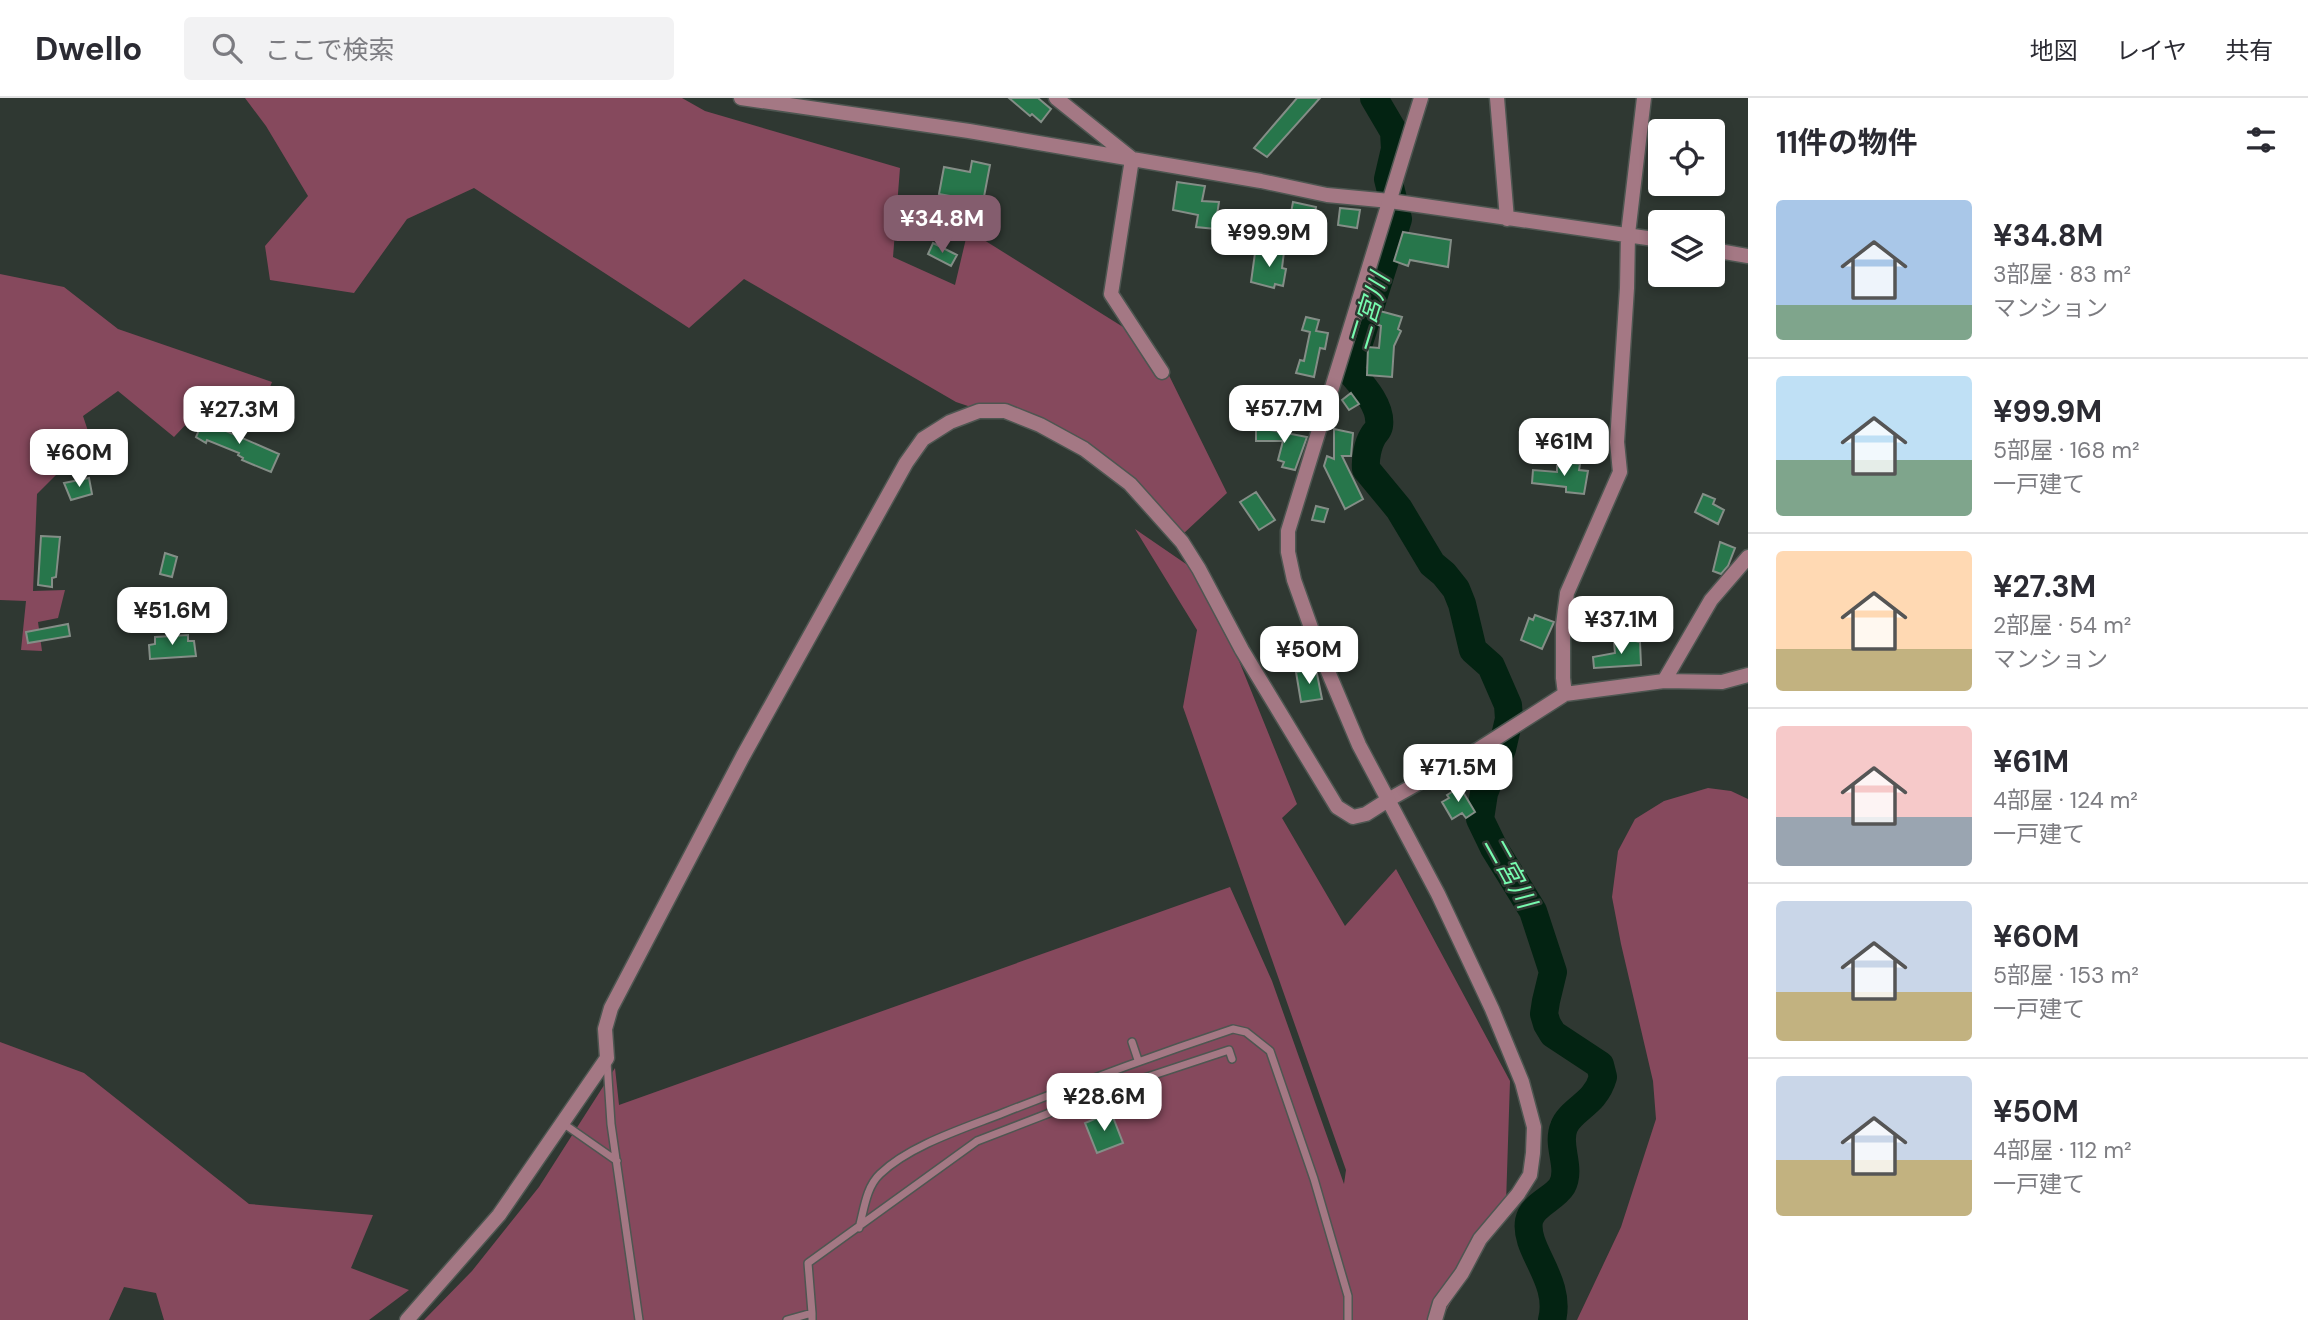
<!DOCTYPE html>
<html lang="ja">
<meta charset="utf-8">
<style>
:root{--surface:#fff;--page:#f2f2f3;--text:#2b2b33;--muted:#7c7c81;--line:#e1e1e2;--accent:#845d6e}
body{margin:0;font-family:"DM Sans","Noto Sans JP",sans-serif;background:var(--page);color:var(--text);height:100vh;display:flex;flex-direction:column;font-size:26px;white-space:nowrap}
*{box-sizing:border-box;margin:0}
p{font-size:23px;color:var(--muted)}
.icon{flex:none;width:38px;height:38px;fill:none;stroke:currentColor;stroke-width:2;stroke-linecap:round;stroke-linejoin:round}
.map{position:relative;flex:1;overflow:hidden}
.drawer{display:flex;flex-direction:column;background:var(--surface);width:560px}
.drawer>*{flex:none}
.fabs{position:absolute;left:1648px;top:21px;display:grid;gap:14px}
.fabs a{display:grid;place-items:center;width:77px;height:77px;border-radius:7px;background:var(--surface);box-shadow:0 4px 10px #0003;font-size:35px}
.price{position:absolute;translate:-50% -60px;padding:0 16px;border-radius:14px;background:#fff;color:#222;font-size:23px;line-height:46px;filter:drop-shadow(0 2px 4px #0008)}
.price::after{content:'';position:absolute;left:50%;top:42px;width:21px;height:16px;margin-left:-10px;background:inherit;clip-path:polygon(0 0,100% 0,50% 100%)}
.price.on{background:var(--accent);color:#fff}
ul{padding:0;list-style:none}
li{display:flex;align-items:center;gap:21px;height:175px;padding:0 28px}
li+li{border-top:2px solid var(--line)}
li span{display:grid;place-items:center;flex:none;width:196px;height:140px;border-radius:7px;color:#555}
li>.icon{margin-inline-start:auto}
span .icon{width:84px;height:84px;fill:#fffc;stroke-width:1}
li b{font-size:30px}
h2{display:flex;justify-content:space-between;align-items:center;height:84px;padding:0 28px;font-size:30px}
header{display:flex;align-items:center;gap:42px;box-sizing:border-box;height:98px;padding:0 35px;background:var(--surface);border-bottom:2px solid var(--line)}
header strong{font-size:33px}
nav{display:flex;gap:38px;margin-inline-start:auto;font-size:24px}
.search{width:490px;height:63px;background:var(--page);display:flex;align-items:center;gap:18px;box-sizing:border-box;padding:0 24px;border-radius:7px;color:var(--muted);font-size:26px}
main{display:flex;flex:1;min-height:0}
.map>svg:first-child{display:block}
.green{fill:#86495d}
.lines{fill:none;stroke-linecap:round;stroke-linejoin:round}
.river{stroke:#032312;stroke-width:28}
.building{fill:#27764b;stroke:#848e87;stroke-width:2}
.service-casing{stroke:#4e5651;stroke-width:10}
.minor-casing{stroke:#4e5651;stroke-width:17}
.tertiary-casing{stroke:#4e5651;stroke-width:17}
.service{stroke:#a47884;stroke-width:7}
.minor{stroke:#a47884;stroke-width:14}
.tertiary{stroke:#a47884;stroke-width:14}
.labels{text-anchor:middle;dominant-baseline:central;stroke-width:5;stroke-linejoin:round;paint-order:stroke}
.water-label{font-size:26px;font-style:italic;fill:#77fbaf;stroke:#2f3832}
</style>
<header>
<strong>Dwello</strong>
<div class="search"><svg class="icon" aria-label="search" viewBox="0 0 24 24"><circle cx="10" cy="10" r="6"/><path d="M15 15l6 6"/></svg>ここで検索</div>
<nav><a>地図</a><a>レイヤ</a><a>共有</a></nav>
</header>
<main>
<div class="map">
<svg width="1748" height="1222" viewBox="0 0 1748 1222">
<rect width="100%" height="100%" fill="#2f3832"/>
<!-- green -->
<path class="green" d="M245 0H682L705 13 900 70 893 159 955 187 968 132 1155 249 1227 395 1183 436 1075 344 956 304 744 181 689 230 474 90 407 121 354 195 270 182 265 148 308 98 266 28Z
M0 176 64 189 118 231 272 284 263 307 209 302 174 339 118 293 83 318 91 342 37 396 33 493 65 492 58 520 38 524 42 553 21 552 26 503 0 502Z
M1135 431 1205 479 1297 706 1282 720 1345 828 1396 771 1510 983 1506 1105 1441 1222H424L472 1173 539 1089 615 970 619 1007 1230 789 1272 883 1344 1086 1346 1072 1183 609 1197 532Z
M1708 690 1731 693 1748 701V1222H1577L1621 1129 1656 1021 1653 983 1621 846 1612 799 1618 753 1635 721 1664 703Z
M0 944 84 975 249 1106 373 1117 351 1170 409 1192 369 1222H164L156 1195 124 1189 109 1222H0Z"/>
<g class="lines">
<!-- river -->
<path class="river" d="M1374 0 1394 34 1395 51 1388 81 1398 121 1350 273C1362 287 1382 308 1379 328 1378 333 1376 333 1373 338 1368 346 1365 361 1366 371L1399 411 1432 466 1444 476 1456 491 1462 506 1473 552 1491 568 1508 607 1509 621 1502 651 1484 695 1480 721 1494 750 1533 813 1553 874 1546 903 1544 916 1547 926 1553 936 1600 967 1603 979C1601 986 1598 992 1593 998 1585 1008 1568 1017 1564 1029 1556 1048 1572 1069 1562 1088 1554 1101 1532 1107 1529 1123 1524 1152 1562 1182 1552 1222"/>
</g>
<!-- building -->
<path class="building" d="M1009 0H1038L1051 11 1041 24 1032 16 1030 18Z
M1297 0H1320L1267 59 1254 50Z
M972 63 990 67 983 104 939 96 944 69 970 74Z
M1177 84 1205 88 1202 103 1219 104 1217 117 1228 119 1226 132 1196 129 1198 117 1173 112Z
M1293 104 1316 109 1309 147 1286 142Z
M1340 110 1360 112 1357 130 1338 127Z
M1403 134 1451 142 1448 169 1410 162 1408 168 1394 163Z
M933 145 957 157 951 168 928 156Z
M1271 152 1284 154 1282 170 1286 171 1283 188 1275 186 1274 190 1251 184 1255 155 1271 158Z
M1380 213 1402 219 1398 231 1401 233 1394 248 1392 279 1367 277 1368 249 1379 250 1381 228 1376 226Z
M1306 219 1319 222 1316 233 1328 235 1325 251 1320 250 1314 279 1296 275 1300 262 1304 263 1310 234 1302 232Z
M1351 295 1359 306 1349 312 1342 302Z
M203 323 279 356 271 374 242 362 243 360 238 357 239 355 207 342 206 345 196 339Z
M1256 328H1271L1270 332 1307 339 1295 372 1282 369 1284 364 1278 362 1283 343H1256Z
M1334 331 1353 335 1351 358H1342L1363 401 1345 411 1324 368 1327 358 1334 361Z
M99 340 118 345 113 360 94 358Z
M1565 364 1580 366 1579 372 1588 373 1584 396 1566 394V389L1532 385 1533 372 1557 374V368L1565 369Z
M89 380 92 396 71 402 64 385Z
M1256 394 1275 422 1259 432 1240 404Z
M1703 396 1715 401 1713 406 1724 412 1718 426 1695 414Z
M1316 408 1328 411 1324 424 1312 422Z
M41 438 60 439 56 479 52 480V489L38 487Z
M1720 444 1735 450 1728 468 1721 476 1713 473Z
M165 455 177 459 172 479 160 476Z
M1535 517 1554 524 1542 551 1521 542 1529 520 1533 522Z
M68 526 70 538 28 545 26 534Z
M188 537V543H194L196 558 150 561 149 547 155 546V539Z
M1631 542 1640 544 1641 567 1594 570 1593 559 1615 555 1614 544Z
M1316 571 1322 601 1301 604 1296 574Z
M1460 689 1475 714 1466 720 1462 715 1452 721 1442 704 1449 700 1447 697Z
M1111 1014 1123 1045 1097 1055 1085 1025Z"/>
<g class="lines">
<!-- service casing -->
<g class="service-casing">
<path id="service" d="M1132 944 1138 962
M607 964 611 1026 639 1222
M564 1026 617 1063
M859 1130C864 1112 866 1089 880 1076 910 1047 965 1030 1003 1015 1079 985 1155 957 1233 931L1246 934 1270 953 1314 1081 1348 1198V1222
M812 1215 808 1165 977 1043 1114 990 1229 952 1232 961
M787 1222 812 1215V1222"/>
</g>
<!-- minor casing -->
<g class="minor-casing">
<path id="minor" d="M741 0 969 33 1261 83 1327 97 1390 103 1661 142
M1056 0 1131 60
M1497 0 1507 121
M1132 61 1111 196 1162 274
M1713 152 1748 158
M1664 583 1711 502 1748 459
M1565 596 1563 580V527L1567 495 1620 374 1617 344 1627 190 1628 136 1644 0
M1388 702 1479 651 1565 596 1664 583 1722 584 1748 577"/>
</g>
<!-- tertiary casing -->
<g class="tertiary-casing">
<path id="tertiary" d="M1421 0 1288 433V454L1294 482 1319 552 1359 647 1438 796 1492 911 1522 984 1534 1029 1533 1055 1530 1077 1518 1096 1480 1141 1462 1175 1440 1205 1435 1222
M407 1222 499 1117 607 960 605 931 611 910 743 658 906 365 923 341 950 324 979 313H1005L1040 327 1084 351 1130 386 1182 444 1199 471 1242 552 1337 709 1353 719 1366 716 1388 702"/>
</g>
<!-- service -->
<use href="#service" class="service"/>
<!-- minor -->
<use href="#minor" class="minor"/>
<!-- tertiary -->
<use href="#tertiary" class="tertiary"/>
</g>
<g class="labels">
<!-- water labels -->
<g class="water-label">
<text transform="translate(1369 213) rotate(-73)">二宮川</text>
<text transform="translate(1510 774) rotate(61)">二宮川</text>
</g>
</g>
</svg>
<div class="fabs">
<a><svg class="icon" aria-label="locate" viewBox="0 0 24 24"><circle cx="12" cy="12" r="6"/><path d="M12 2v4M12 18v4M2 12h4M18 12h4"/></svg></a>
<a><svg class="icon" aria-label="layers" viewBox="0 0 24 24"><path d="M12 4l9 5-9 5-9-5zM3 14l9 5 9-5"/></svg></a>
</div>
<b class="price on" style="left:942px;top:157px">¥34.8M</b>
<b class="price" style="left:1269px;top:171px">¥99.9M</b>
<b class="price" style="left:1284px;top:347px">¥57.7M</b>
<b class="price" style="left:239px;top:348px">¥27.3M</b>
<b class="price" style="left:1564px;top:380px">¥61M</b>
<b class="price" style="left:79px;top:391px">¥60M</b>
<b class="price" style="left:172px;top:549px">¥51.6M</b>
<b class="price" style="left:1621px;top:558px">¥37.1M</b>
<b class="price" style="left:1309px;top:588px">¥50M</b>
<b class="price" style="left:1458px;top:706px">¥71.5M</b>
<b class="price" style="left:1104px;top:1035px">¥28.6M</b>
</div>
<section class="drawer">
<h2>11件の物件<svg class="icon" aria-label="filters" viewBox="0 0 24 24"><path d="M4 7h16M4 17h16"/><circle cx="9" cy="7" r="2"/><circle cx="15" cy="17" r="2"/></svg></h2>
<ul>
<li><span style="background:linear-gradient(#a9c7e8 75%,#7fa58c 0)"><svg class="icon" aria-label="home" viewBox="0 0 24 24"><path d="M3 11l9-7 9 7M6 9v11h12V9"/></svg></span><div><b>¥34.8M</b><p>3部屋 · 83 m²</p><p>マンション</p></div></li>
<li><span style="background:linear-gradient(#bfe0f5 60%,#7fa58c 0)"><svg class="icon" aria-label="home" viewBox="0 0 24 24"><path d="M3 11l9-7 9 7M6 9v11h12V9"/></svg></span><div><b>¥99.9M</b><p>5部屋 · 168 m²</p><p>一戸建て</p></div></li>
<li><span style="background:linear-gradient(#ffd9b3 70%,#c2b280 0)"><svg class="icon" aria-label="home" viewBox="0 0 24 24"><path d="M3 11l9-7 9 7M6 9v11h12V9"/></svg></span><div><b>¥27.3M</b><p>2部屋 · 54 m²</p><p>マンション</p></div></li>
<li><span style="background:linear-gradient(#f6c9c9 65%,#9aa5b1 0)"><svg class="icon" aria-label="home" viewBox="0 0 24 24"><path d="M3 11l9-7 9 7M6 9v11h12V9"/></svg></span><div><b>¥61M</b><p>4部屋 · 124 m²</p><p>一戸建て</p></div></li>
<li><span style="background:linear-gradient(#c9d6e8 65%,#c2b280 0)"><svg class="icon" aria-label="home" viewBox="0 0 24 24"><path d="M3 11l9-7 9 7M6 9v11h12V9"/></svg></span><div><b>¥60M</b><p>5部屋 · 153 m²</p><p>一戸建て</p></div></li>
<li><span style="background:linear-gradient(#c9d6e8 60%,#c2b280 0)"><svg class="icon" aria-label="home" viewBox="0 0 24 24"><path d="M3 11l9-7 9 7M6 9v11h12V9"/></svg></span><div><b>¥50M</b><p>4部屋 · 112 m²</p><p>一戸建て</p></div></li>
</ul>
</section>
</main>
